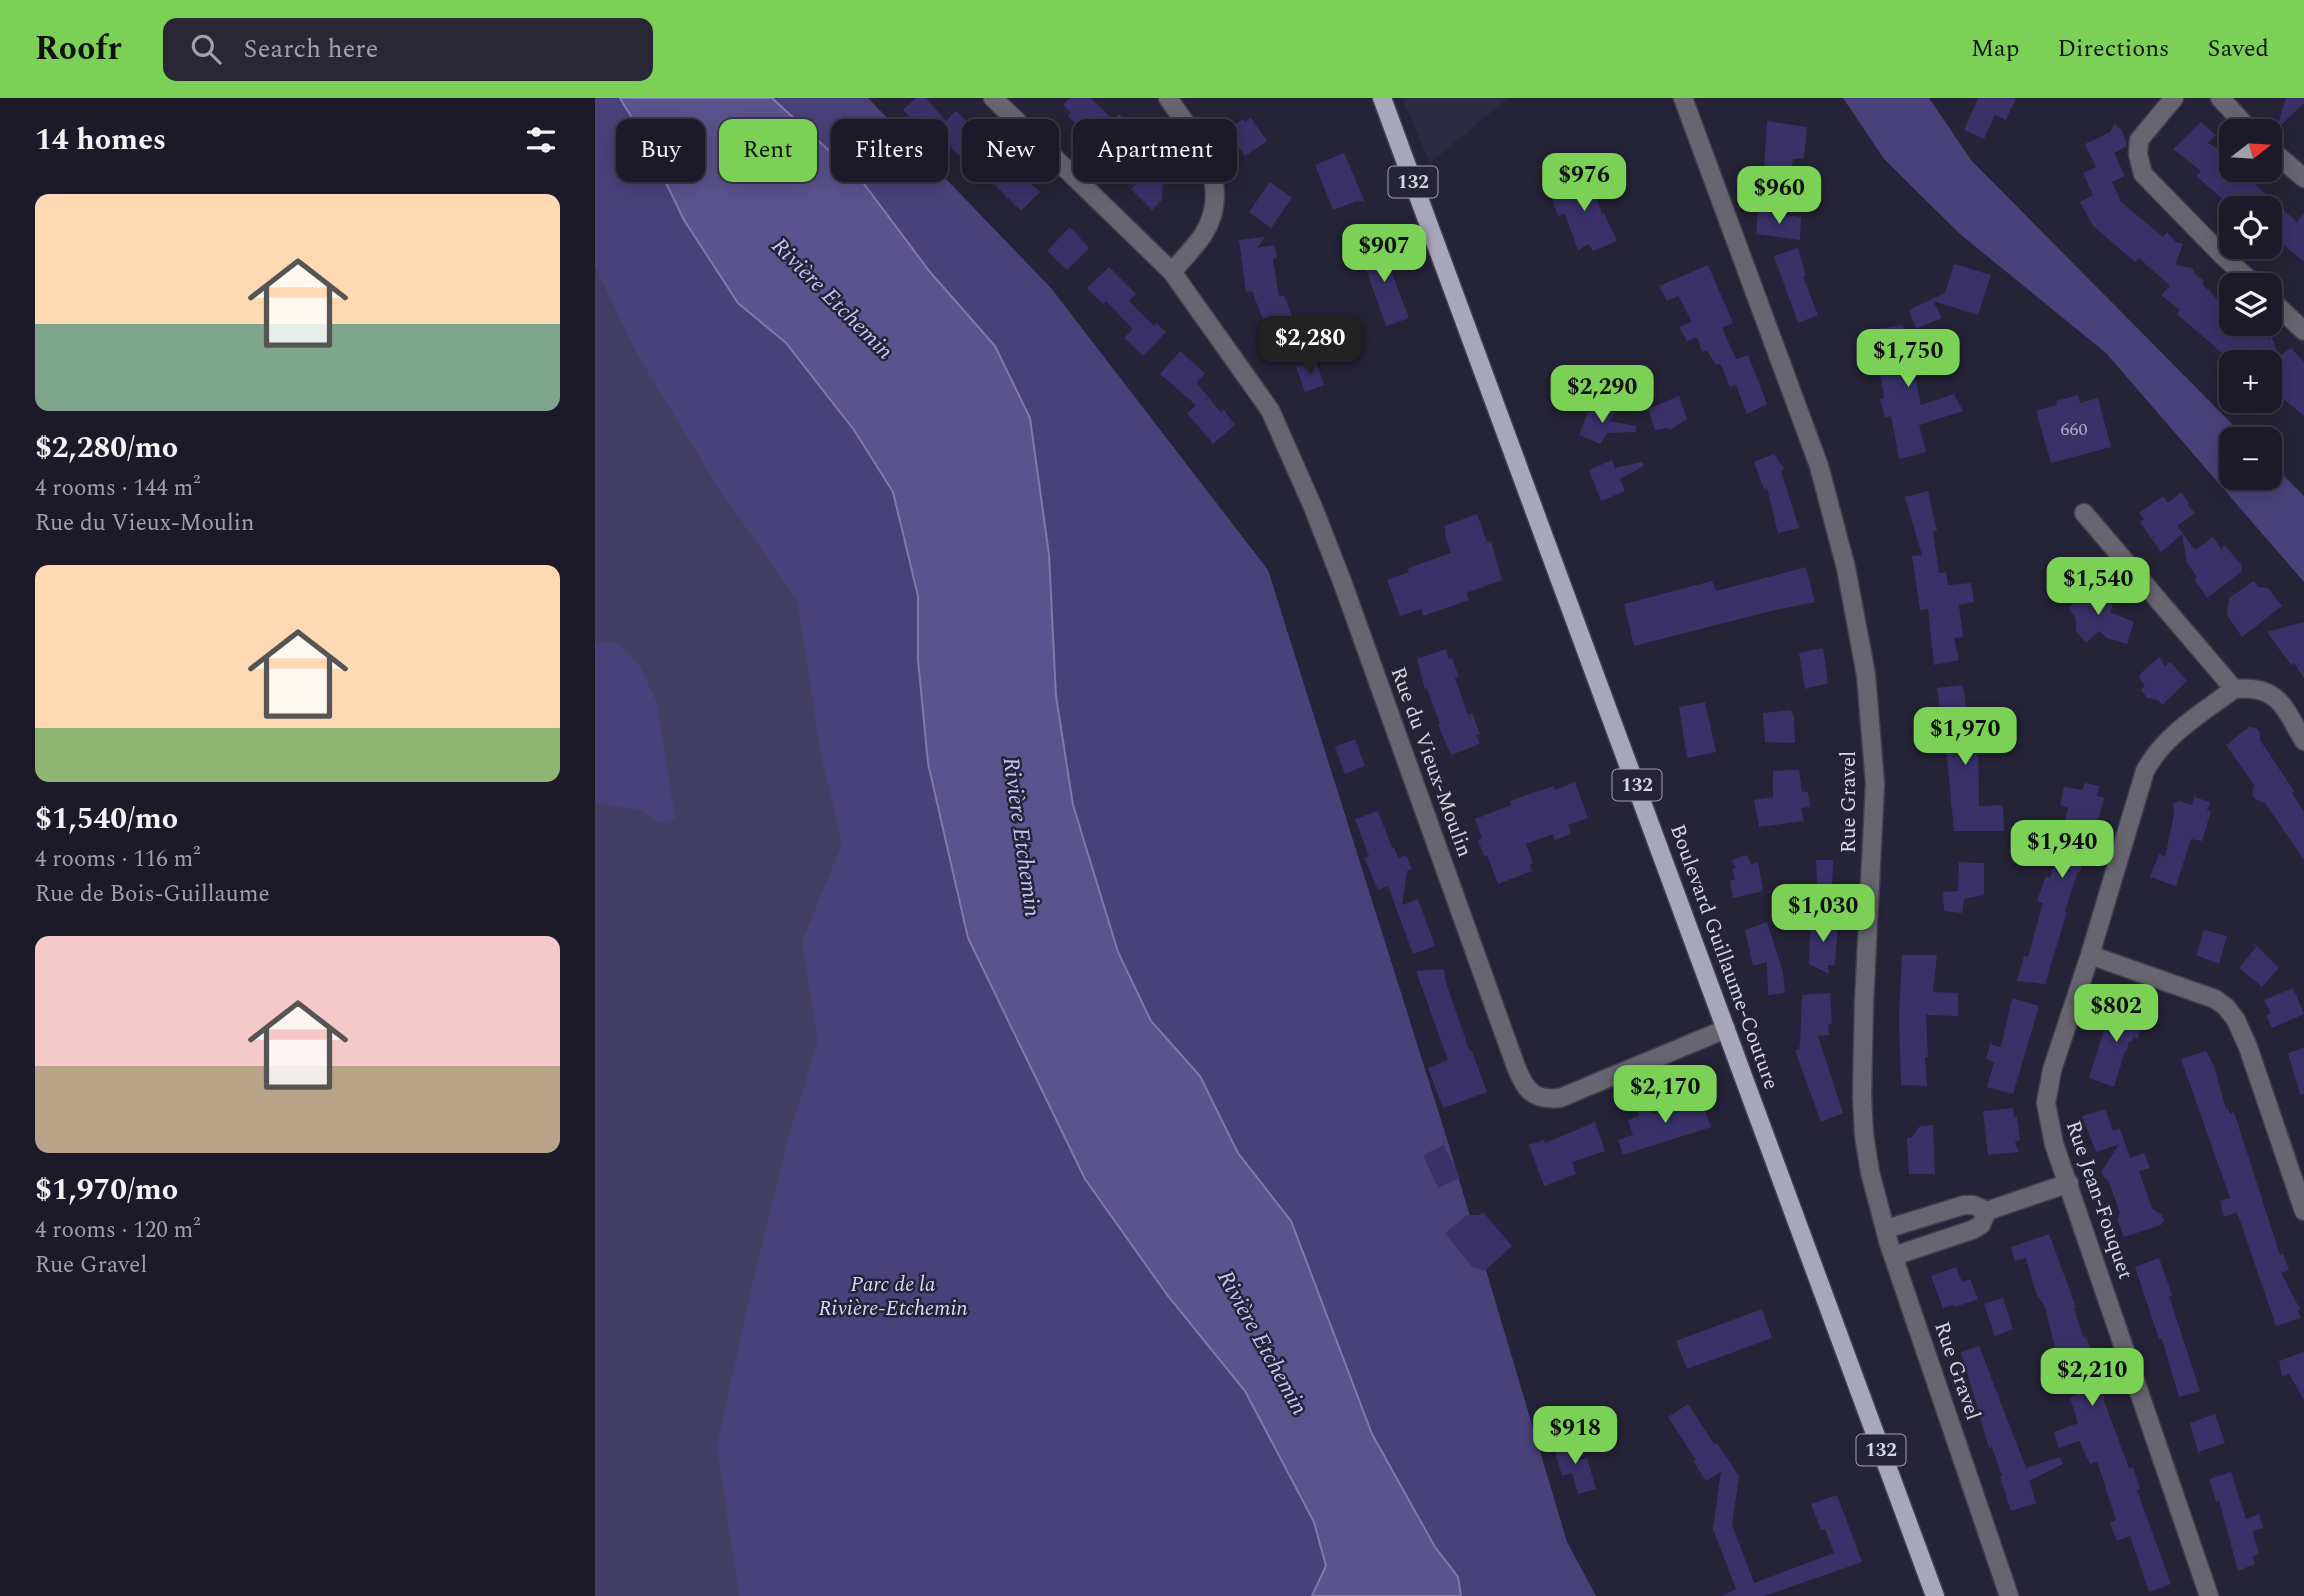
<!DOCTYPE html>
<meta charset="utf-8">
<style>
:root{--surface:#1c1a29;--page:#292735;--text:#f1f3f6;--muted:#a0a1a8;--line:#3a3846;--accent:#7ad156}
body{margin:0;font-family:Spectral,serif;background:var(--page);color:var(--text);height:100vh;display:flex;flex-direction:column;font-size:26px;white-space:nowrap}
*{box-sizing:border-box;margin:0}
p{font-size:23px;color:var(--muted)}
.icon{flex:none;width:38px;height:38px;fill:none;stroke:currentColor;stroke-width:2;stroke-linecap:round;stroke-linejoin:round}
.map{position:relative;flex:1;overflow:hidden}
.drawer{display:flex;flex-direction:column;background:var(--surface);width:595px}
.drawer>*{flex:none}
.banner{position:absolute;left:21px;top:21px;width:665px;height:63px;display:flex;gap:14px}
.needle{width:46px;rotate:73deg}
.fabs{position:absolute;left:1624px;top:21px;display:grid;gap:14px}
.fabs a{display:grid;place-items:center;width:63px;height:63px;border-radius:14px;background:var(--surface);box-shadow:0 4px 18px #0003,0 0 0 2px var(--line);font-size:35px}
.price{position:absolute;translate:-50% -60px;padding:0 16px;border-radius:14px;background:var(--accent);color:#111;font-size:23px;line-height:46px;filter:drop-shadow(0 2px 4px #0008)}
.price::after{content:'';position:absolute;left:50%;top:42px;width:21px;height:16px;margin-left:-10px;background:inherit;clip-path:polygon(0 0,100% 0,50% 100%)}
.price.on{background:#222;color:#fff}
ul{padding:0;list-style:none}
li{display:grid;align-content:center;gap:14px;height:371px;padding:0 35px}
li span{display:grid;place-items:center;height:217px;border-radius:14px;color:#555}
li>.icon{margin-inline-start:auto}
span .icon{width:126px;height:126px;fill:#fffc;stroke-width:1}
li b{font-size:30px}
h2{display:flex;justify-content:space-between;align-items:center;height:84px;padding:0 35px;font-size:30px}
.tag{padding:0 24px;border-radius:14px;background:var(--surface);box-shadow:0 4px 18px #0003,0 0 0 2px var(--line);font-size:24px;line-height:63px}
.tag.on{background:var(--accent);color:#111}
header{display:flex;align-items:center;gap:42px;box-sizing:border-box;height:98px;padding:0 35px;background:var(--accent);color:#111}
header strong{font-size:33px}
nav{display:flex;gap:38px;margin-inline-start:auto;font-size:24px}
.search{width:490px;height:63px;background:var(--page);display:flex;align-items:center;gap:18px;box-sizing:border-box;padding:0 24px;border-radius:14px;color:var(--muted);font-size:26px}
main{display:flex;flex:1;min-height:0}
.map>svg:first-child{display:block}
.built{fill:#2d2b44}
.green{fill:#433f64}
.forest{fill:#49427a}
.water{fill:#5a538d;stroke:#7f7aa7;stroke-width:2}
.building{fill:#3a3169}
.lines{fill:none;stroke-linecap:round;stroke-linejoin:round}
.minor-casing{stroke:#414053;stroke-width:21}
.major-casing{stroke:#414053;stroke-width:21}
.minor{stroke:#676670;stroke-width:18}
.major{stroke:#a7a6bb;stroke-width:18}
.labels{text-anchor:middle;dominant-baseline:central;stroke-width:5;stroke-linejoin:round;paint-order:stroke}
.number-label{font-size:18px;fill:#afadc4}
.shield{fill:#252337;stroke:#a1a0af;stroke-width:2}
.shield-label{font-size:19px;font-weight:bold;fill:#d6d6e3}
.street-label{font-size:21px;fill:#d6d6e3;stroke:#252337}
.park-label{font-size:21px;font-style:italic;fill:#dad8fc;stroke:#252337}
.water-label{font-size:23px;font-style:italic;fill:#c8c4f9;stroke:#252337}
</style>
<header>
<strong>Roofr</strong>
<div class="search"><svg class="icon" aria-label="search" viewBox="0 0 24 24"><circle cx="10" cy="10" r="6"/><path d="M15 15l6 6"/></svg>Search here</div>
<nav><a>Map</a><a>Directions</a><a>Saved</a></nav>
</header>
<main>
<section class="drawer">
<h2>14 homes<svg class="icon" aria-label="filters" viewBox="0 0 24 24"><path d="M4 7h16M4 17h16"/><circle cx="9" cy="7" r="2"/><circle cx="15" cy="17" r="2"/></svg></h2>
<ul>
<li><span style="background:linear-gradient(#ffd9b3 60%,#7fa58c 0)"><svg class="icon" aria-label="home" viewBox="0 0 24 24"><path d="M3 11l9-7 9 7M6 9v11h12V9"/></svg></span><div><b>$2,280/mo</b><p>4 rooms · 144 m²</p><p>Rue du Vieux-Moulin</p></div></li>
<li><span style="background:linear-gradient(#ffd9b3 75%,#8fb573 0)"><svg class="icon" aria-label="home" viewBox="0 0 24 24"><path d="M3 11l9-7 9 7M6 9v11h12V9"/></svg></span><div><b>$1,540/mo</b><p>4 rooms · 116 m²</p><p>Rue de Bois-Guillaume</p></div></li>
<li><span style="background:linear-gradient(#f6c9c9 60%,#b9a48a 0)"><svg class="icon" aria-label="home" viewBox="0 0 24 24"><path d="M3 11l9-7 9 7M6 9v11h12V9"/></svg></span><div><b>$1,970/mo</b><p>4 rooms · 120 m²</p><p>Rue Gravel</p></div></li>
</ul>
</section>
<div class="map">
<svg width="1709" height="1498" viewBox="0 0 1709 1498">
<rect width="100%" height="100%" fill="#252337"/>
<!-- built -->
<path class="built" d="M807 0H913L835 65Z"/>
<!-- green -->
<path class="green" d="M0 0H78L777 1498H0Z"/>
<!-- forest -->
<path class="forest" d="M0 0H25L49 40 89 122 143 205 191 245 259 332 298 394 323 498V562L573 1198 650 1293 719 1424 731 1468 717 1498H144L122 1347 158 1183 193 1040 223 943 207 844 247 746 226 656 202 502 124 391 42 256 0 168Z
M177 0H273L456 190 673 472 852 1041 972 1444 1001 1498H866L863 1479 840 1449 777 1336 696 1123 643 1055 605 978 556 923 523 854 478 707 461 598 454 457 400 248Z
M1248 0H1334L1376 62 1652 341H1636V380H1675V364L1709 398V484L1511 255 1365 136 1289 61Z
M0 543 25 546 46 570 62 605 80 721 65 725 45 712 0 704Z"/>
<!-- water -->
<path class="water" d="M25 0H177L266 82 335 174 400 248 435 320 454 457 461 598 478 707 523 854 556 923 605 978 643 1055 696 1123 777 1336 840 1449 863 1479 866 1498H717L731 1468 719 1424 650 1293 573 1198 490 1081 373 840 333 665 323 562V498L298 394 259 332 191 245 143 205 89 122 49 40Z"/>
<!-- building -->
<path class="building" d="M321 0H331L351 23 361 13 396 48 375 69 335 28 328 34 308 12Z
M475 0H496L518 22 524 16 540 33 513 59 473 18 476 15 468 7Z
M1383 0H1421L1411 22 1400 17 1389 41 1369 32Z
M1691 0H1709V5L1681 32Z
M656 20 672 43 650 58 635 37 640 35 636 30 648 21 650 24Z
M1172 23 1212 29 1209 60 1198 61 1196 75 1169 73Z
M1606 24 1621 37 1613 45 1636 59V72H1644L1702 124 1709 115V164L1675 135V110H1638L1601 78 1606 73 1578 51Z
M1519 26 1527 32 1532 48 1519 55 1530 78 1517 84 1526 104 1568 139 1572 134 1581 144 1588 146 1580 167 1597 170 1601 177 1609 183 1607 186 1630 209 1636 206V226H1650L1662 236 1665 233 1675 242V235L1684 258 1696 250 1709 264V318L1685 298 1688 294 1675 282V264H1644L1638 259 1635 262 1582 216 1585 212 1566 197 1575 188 1544 160 1540 164 1498 128 1485 104 1498 97 1488 75 1501 69 1490 46 1515 34Z
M749 55 770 104 762 103 738 112 720 67Z
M564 64 579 80 568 81 567 102 557 112 536 91Z
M417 68 445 94 426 113 399 86Z
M992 74 1007 116 1009 115 1022 143 998 153 994 146 983 152 970 116 963 118 956 98 970 90 966 85Z
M675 84 697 100 676 130 654 114Z
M1163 113 1206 119 1205 142 1161 136Z
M475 129 494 150 472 172 452 153Z
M670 139 662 150 680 147 682 160 678 161 684 199 689 197 705 237 683 246 678 233 673 235 657 193 651 194 644 142Z
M790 145 798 169 795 170 814 220 791 228 765 154Z
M1203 150 1211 178 1208 179 1223 217 1203 225 1179 158Z
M1359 166 1396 177 1383 217 1338 203 1347 220 1321 231 1314 212 1350 195Z
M1113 167 1138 225 1127 230 1141 261 1153 257 1172 306 1152 316 1141 287 1135 289 1126 267 1120 266 1112 252 1107 254 1102 239 1092 243 1084 229 1097 224 1083 198 1072 203 1064 188Z
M514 169 541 196 534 203 559 228 561 225 571 234 548 258 529 240 538 231 511 203 508 206 492 190Z
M1308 227 1314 262 1349 250 1355 268 1320 278 1326 307 1359 296 1368 313 1324 327 1331 354 1304 361 1296 318 1290 320 1285 301 1289 300V297L1276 232Z
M585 253 610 275 602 285 626 315 628 311 640 327 618 346 592 315 601 307 565 276Z
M721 263 729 287 710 294 701 269Z
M1483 297 1485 305 1503 300 1516 349 1456 365 1441 313 1462 307 1461 303Z
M1084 298 1092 321 1075 332 1073 330 1060 332 1053 311Z
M996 306 1020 314 1015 323 1041 328V334L1012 335 1005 346 984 337Z
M1179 356 1189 371 1186 373 1204 430 1183 435 1172 390 1169 391 1159 364Z
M1017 362 1020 370 1047 364 1049 368 1025 381 1030 393 1006 403 994 372Z
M1333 393 1342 433H1338L1344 475 1351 474 1353 487 1376 485 1379 504 1364 507 1368 539 1359 540 1364 562 1339 567 1333 511 1325 512 1317 458 1327 457 1310 399Z
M1586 394 1594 405 1593 408 1600 415 1582 428 1600 452 1618 439 1626 451 1630 447 1647 468 1646 474 1612 500 1599 481 1602 479 1592 465 1587 436 1566 454 1545 424 1549 421 1544 415 1568 398 1573 405Z
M882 416 892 444 896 443 907 482 871 495 874 502 828 518 826 511 805 518 792 482 814 474 813 470 856 455 849 435H851L849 428Z
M1211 469 1220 504 1176 513 1039 548 1029 506 1117 483 1121 493Z
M1659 483 1663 489 1673 490 1687 508 1647 539 1632 517 1634 500Z
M1498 484 1518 508 1515 514 1539 524 1532 546 1512 540 1504 533 1491 545 1481 533V521L1474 510 1478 505 1475 499 1482 493 1489 494Z
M1709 524V580L1699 565 1696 567 1672 534Z
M1228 550 1233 585 1210 591 1204 555Z
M851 551 854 561 857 560 864 579 860 580 873 617 877 615 885 636 881 637 885 646 856 657 843 627 845 626 832 590 830 591 822 561Z
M1564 559 1570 568 1575 564 1592 583 1567 607 1563 602 1552 600 1546 592 1550 588 1545 581V576Z
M1368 587 1375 637 1383 636 1384 708 1408 707 1409 733H1359L1348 619H1346L1342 590Z
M1110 604 1121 654 1092 660 1084 609Z
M1196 612 1199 620 1200 645 1170 644 1168 615Z
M1654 629 1661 630 1665 635V642L1699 693 1697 695 1709 714V762L1670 705 1661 702 1657 697 1659 687 1631 647Z
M760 641 770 668 750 676 740 649Z
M1194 672H1204L1207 694H1213L1215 709 1206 710 1209 723 1164 729 1159 702 1178 699V673Z
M980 684 993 720 973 727 976 736 960 742 958 736 931 746 938 765 935 767 937 773 903 786 892 757 889 758 883 742 887 740 880 721 916 707 915 703 931 697 959 688 960 692Z
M1490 685 1504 688 1502 698 1509 700 1501 731 1498 730 1485 774 1483 773 1470 813 1472 814 1450 886 1422 883 1429 858 1433 859 1448 805 1442 803 1451 778 1455 780 1473 723 1470 722 1473 710 1465 707 1469 689 1487 692Z
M1599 699 1615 704 1612 712 1616 713 1607 743 1596 741 1581 788 1555 779 1564 756 1570 759 1579 717 1578 706 1584 703 1597 707Z
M783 713 797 750 799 749 803 760 811 757 817 771 812 773 807 807 823 801 840 848 818 856 793 788 783 792 769 760 774 758 760 721Z
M1152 757 1156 767 1163 764 1168 793 1138 800 1135 783 1140 781 1137 771 1141 770 1136 762Z
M1221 762H1238L1237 789 1222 791Z
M1364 764 1389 765V797L1369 801 1367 815 1349 813 1348 794 1363 793Z
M1216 821 1243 823 1240 867H1233L1234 876 1214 866Z
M1172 824 1188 874 1190 895 1173 897 1172 864 1158 868 1150 832Z
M1609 832 1632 838 1624 866 1601 857Z
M1662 848 1684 870 1667 889 1644 870Z
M1307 857H1342L1338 894 1363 895V918L1331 917 1333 959H1330L1332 988 1306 987 1304 919Z
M849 871 851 885 875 954 877 953 892 994 848 1010 833 970 853 962 821 873Z
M1698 890 1709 916 1677 930 1671 917 1676 915 1669 902Z
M1235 895 1237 925 1233 927 1234 937 1223 938 1248 1015 1226 1024 1200 952 1204 951 1205 945 1207 897Z
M1417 900 1444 908 1418 996 1392 989 1399 964 1391 961 1395 946 1406 949Z
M1521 907 1543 912 1542 917H1550L1543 941 1538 939 1537 944 1534 943 1532 953H1530L1519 989 1494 980 1511 925 1509 921 1520 913Z
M1709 950V996H1705L1693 955Z
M1611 953 1619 968 1631 1011 1633 1010 1635 1016 1639 1014 1685 1157 1688 1155 1694 1172 1686 1175 1705 1211 1703 1213 1706 1220 1681 1228 1642 1114 1629 1119 1625 1103 1635 1100 1586 961Z
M1105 999 1116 1029 1028 1057 1023 1042 1038 1037 1033 1022 1044 1018 1042 1011 1054 1007 1057 1016Z
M1418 1010 1419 1019H1422L1425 1042 1420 1044 1424 1054 1393 1057 1388 1013Z
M1510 1011 1518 1033 1525 1031 1535 1060 1549 1055 1555 1070 1544 1073 1557 1111 1566 1116 1569 1122 1566 1127 1529 1139 1522 1122 1525 1115 1513 1082 1509 1080 1507 1073 1524 1046 1501 1054 1487 1018Z
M1000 1024 1010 1053 977 1064 981 1076 949 1088 934 1047 949 1042 950 1045Z
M1338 1027 1340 1076H1314L1312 1040H1316L1325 1028Z
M849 1047 865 1080 843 1090 828 1057Z
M888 1114 917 1148 890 1173 877 1169 850 1135 872 1117H883Z
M1454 1136 1481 1209 1479 1210 1488 1238 1492 1242 1497 1254 1495 1255 1510 1290 1509 1302 1516 1322 1534 1370 1538 1369 1545 1391 1542 1392 1576 1486 1554 1494 1535 1438 1522 1443 1515 1425 1521 1422 1502 1363 1495 1366 1484 1343 1464 1350 1459 1334 1483 1325 1475 1300 1483 1296 1471 1263 1460 1267 1454 1252 1460 1250 1450 1209 1441 1195 1431 1160 1420 1163 1416 1149Z
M1564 1160 1577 1197 1574 1198 1605 1293 1584 1299 1567 1241H1564L1540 1169Z
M1361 1169 1367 1184 1375 1181 1383 1201 1360 1209 1358 1207 1348 1210 1336 1178Z
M1408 1200 1418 1231 1400 1238 1389 1206Z
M1167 1211 1177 1240 1092 1271 1081 1243Z
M1384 1248 1431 1370 1465 1359 1468 1366 1434 1383 1441 1405 1416 1413 1405 1379 1407 1378 1397 1349 1394 1350 1366 1254Z
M1709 1254V1302L1694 1276 1687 1278 1684 1263Z
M1093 1306 1119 1346 1122 1345 1144 1378 1137 1427 1159 1485 1239 1455 1230 1431 1226 1432 1216 1406 1242 1397 1267 1464 1169 1498H1127L1141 1491 1118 1431 1126 1374 1111 1383 1098 1363 1101 1362 1073 1319Z
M1620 1316 1630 1345 1603 1354 1595 1325Z
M982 1342 985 1362 992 1360 1001 1391 983 1396 977 1375 967 1378 958 1346Z
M1636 1374 1651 1421 1664 1416 1668 1430 1657 1433 1664 1455 1657 1459 1660 1466 1643 1473 1624 1402 1621 1403 1614 1381Z"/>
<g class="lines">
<!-- minor casing -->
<g class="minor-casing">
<path id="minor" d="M398 0 577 174 675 312 718 409 748 486 920 966C929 990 936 1003 965 1000L1131 931
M573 0C601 41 640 86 608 137 599 150 587 162 577 174
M1088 0 1224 368 1251 470 1271 577 1280 686 1269 904 1267 998 1269 1037 1275 1074 1294 1146 1414 1498
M1579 0 1544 42 1543 56 1548 76 1626 156 1660 187
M1625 0 1656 33
M1675 51 1709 80
M1675 201 1709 233
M1489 415 1639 591C1684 586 1689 610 1709 643
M1495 857 1620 901 1631 909 1641 922 1653 949 1709 1113
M1291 1131 1369 1107H1378L1392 1113 1474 1085
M1299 1158 1377 1132 1386 1127 1392 1113
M1614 1498 1459 1046 1451 1005 1457 972 1495 857 1550 673C1569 637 1607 615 1639 591"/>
</g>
<!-- major casing -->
<g class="major-casing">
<path id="major" d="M787 0 1340 1498"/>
</g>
<!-- minor -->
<use href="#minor" class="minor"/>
<!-- major -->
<use href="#major" class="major"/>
</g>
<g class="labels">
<!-- number labels -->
<g class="number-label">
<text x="1479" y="331">660</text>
</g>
<!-- shield labels -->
<g class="shield">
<rect x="793.5" y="68.5" width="49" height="31" rx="5"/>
<rect x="1017.5" y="671.5" width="49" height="31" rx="5"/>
<rect x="1261.5" y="1336.5" width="49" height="31" rx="5"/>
</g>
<g class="shield-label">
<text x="818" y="84">132</text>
<text x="1042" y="687">132</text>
<text x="1286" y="1352">132</text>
</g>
<!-- street labels -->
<g class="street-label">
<text transform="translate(836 664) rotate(70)">Rue du Vieux-Moulin</text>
<text transform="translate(1254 704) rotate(-90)">Rue Gravel</text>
<text transform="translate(1129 859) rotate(70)">Boulevard Guillaume-Couture</text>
<text transform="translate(1504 1102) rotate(71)">Rue Jean-Fouquet</text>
<text transform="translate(1362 1273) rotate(71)">Rue Gravel</text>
</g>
<!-- park labels -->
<g class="park-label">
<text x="298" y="1187">Parc de la<tspan x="298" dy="24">Rivière-Etchemin</tspan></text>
</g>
<!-- water labels -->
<g class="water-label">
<text transform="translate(237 201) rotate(45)">Rivière Etchemin</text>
<text transform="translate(426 739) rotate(82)">Rivière Etchemin</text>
<text transform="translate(667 1245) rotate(61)">Rivière Etchemin</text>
</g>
</g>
</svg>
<div class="fabs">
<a><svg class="needle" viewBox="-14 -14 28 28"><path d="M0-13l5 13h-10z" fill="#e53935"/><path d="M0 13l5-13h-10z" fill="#a0a1a8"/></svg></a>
<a><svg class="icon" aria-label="locate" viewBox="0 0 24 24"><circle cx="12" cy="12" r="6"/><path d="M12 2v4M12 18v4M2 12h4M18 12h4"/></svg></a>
<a><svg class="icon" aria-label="layers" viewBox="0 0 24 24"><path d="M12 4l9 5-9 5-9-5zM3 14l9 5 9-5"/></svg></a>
<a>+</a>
<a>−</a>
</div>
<b class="price" style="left:989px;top:115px">$976</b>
<b class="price" style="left:1184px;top:128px">$960</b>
<b class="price" style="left:789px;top:186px">$907</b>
<b class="price on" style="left:715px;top:278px">$2,280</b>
<b class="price" style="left:1313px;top:291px">$1,750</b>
<b class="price" style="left:1007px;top:327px">$2,290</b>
<b class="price" style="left:1503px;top:519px">$1,540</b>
<b class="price" style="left:1370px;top:669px">$1,970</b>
<b class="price" style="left:1467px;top:782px">$1,940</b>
<b class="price" style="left:1228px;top:846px">$1,030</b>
<b class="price" style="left:1521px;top:946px">$802</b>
<b class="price" style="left:1070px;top:1027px">$2,170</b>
<b class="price" style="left:1497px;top:1310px">$2,210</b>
<b class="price" style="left:980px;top:1368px">$918</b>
<div class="banner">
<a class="tag">Buy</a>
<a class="tag on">Rent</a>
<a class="tag">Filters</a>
<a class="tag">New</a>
<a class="tag">Apartment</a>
</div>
</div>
</main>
